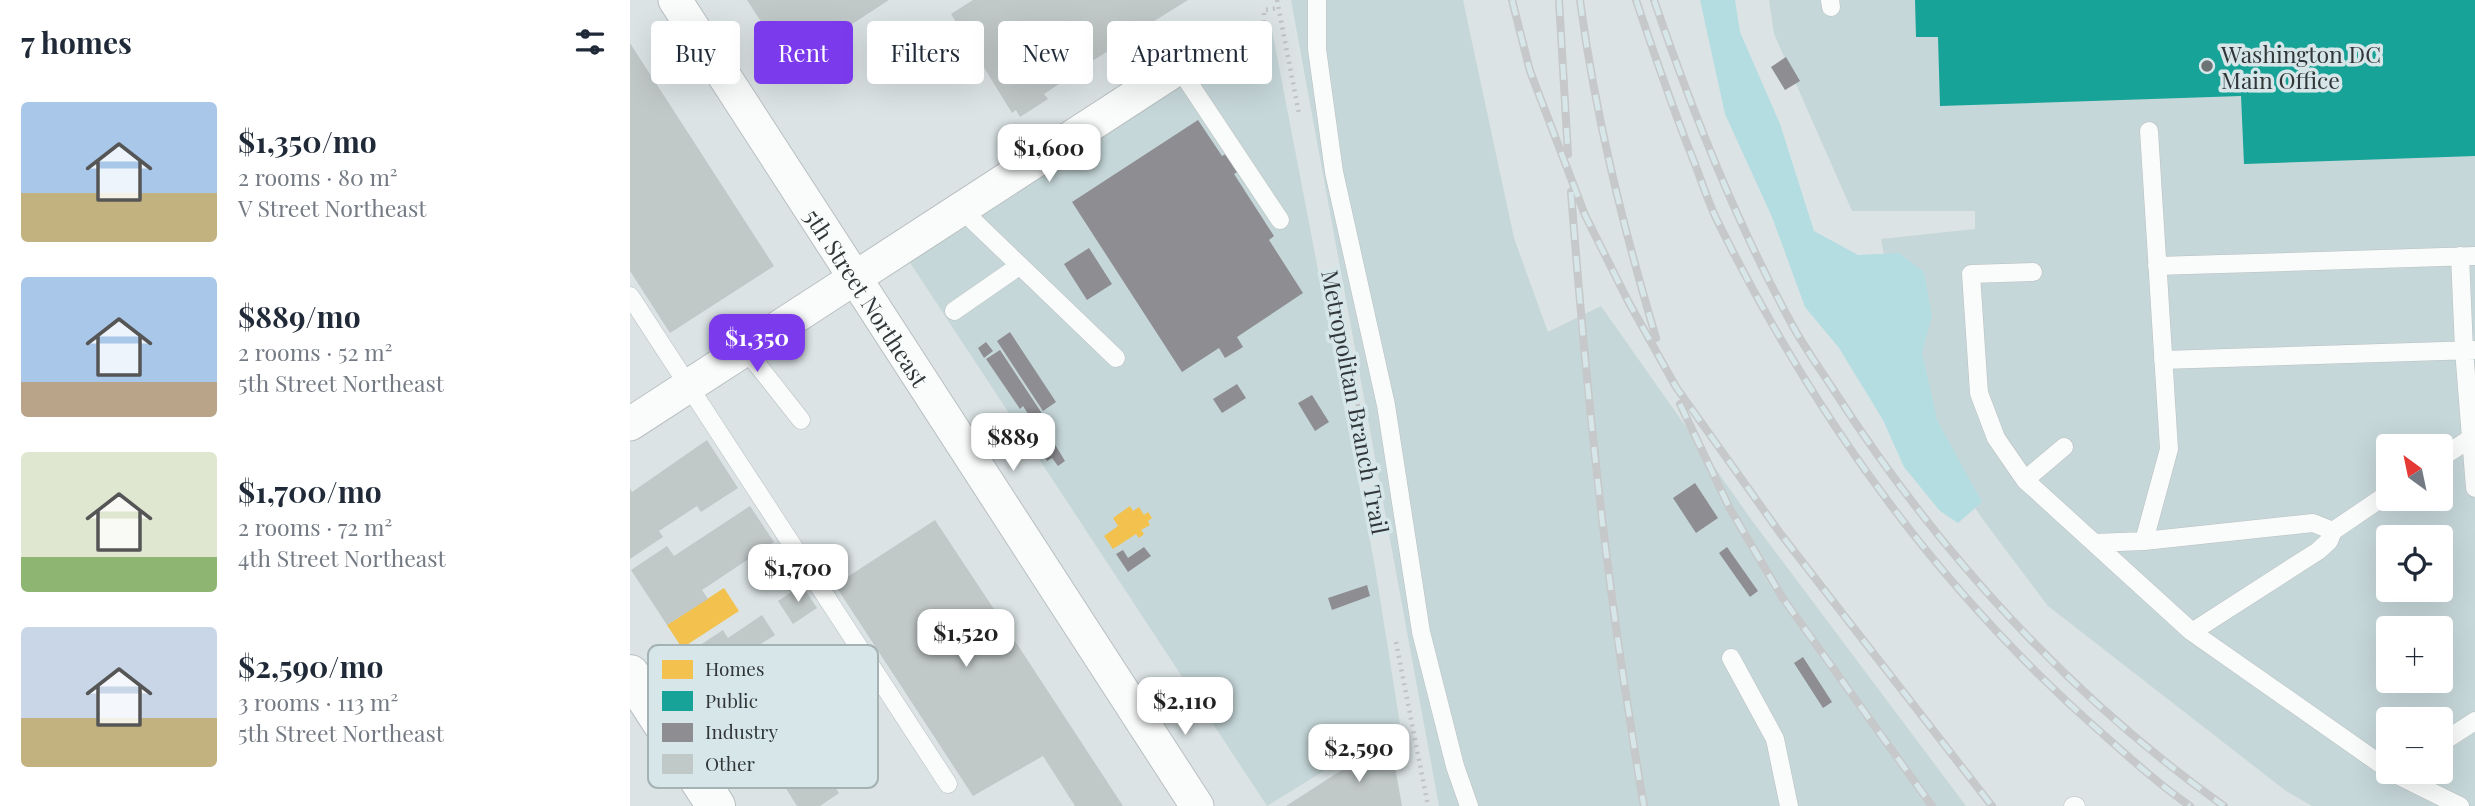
<!DOCTYPE html>
<meta charset="utf-8">
<style>
:root{--surface:#fff;--page:#f2f2f3;--text:#1f2937;--muted:#747a83;--accent:#7c3aed}
body{margin:0;font-family:"Playfair Display",serif;background:var(--page);color:var(--text);height:100vh;display:flex;flex-direction:column;font-size:26px;white-space:nowrap}
*{box-sizing:border-box;margin:0}
p{font-size:23px;color:var(--muted)}
.icon{flex:none;width:38px;height:38px;fill:none;stroke:currentColor;stroke-width:2;stroke-linecap:round;stroke-linejoin:round}
.map{position:relative;flex:1;overflow:hidden}
.sheet{display:flex;flex-direction:column;background:var(--surface);width:630px}
.sheet>*{flex:none}
.top-card{position:absolute;left:21px;top:21px;width:665px;height:63px;display:flex;gap:14px}
.needle{width:46px;rotate:327deg}
.buttons{position:absolute;left:1746px;top:434px;display:grid;gap:14px}
.buttons a{display:grid;place-items:center;width:77px;height:77px;border-radius:7px;background:var(--surface);box-shadow:0 7px 28px #0002;font-size:35px}
.price{position:absolute;translate:-50% -60px;padding:0 16px;border-radius:14px;background:#fff;color:#222;font-size:23px;line-height:46px;filter:drop-shadow(0 2px 4px #0008)}
.price::after{content:'';position:absolute;left:50%;top:42px;width:21px;height:16px;margin-left:-10px;background:inherit;clip-path:polygon(0 0,100% 0,50% 100%)}
.price.active{background:var(--accent);color:#fff}
ul{padding:0;list-style:none}
li{display:flex;align-items:center;gap:21px;height:175px;padding:0 21px}
li span{display:grid;place-items:center;flex:none;width:196px;height:140px;border-radius:7px;color:#555}
li>.icon{margin-inline-start:auto}
span .icon{width:84px;height:84px;fill:#fffc;stroke-width:1}
li b{font-size:30px}
h2{display:flex;justify-content:space-between;align-items:center;height:84px;padding:0 21px;font-size:30px}
.tag{padding:0 24px;border-radius:7px;background:var(--surface);box-shadow:0 7px 28px #0002;font-size:24px;line-height:63px}
.tag.active{background:var(--accent);color:#fff}
main{display:flex;flex:1;min-height:0}
.map>svg:first-child{display:block}
.built{fill:#c6d7d9;fill-rule:evenodd}
.green{fill:#b4dde2}
.homes{fill:#f2c14e}
.public{fill:#17a398}
.industry{fill:#8d8d92}
.building{fill:#c1c8c8}
.lines{fill:none;stroke-linecap:round;stroke-linejoin:round}
.service-casing{stroke:#b9bfc0;stroke-width:19}
.minor-casing{stroke:#b9bfc0;stroke-width:35}
.tertiary-casing{stroke:#b9bfc0;stroke-width:40}
.path{stroke:#c1c3c4;stroke-width:4.5;stroke-dasharray:2 5;stroke-linecap:butt}
.service{stroke:#fafbfb;stroke-width:18}
.minor{stroke:#fafbfb;stroke-width:33}
.tertiary{stroke:#fafbfb;stroke-width:38}
.rail-casing{stroke:#c6c8c9;stroke-width:8}
.rail{stroke:#d7e6e8;stroke-width:5;stroke-dasharray:16;stroke-linecap:butt}
.poi-dot{fill:#6c7374;stroke:#d7e6e8;stroke-width:2.5}
.labels{text-anchor:middle;dominant-baseline:central;stroke-width:7;stroke-linejoin:round;paint-order:stroke}
.poi-label{font-size:23px;fill:#313738;stroke:#d7e6e8;text-anchor:start}
.street-label{font-size:23px;fill:#313738;stroke:#d7e6e8}
.key{fill:#d7e6e8;stroke:#a5b2b3;stroke-width:2}
.key-label{font-size:19px;fill:#313738}
</style>
<main>
<section class="sheet">
<h2>7 homes<svg class="icon" aria-label="filters" viewBox="0 0 24 24"><path d="M4 7h16M4 17h16"/><circle cx="9" cy="7" r="2"/><circle cx="15" cy="17" r="2"/></svg></h2>
<ul>
<li><span style="background:linear-gradient(#a9c7e8 65%,#c2b280 0)"><svg class="icon" aria-label="home" viewBox="0 0 24 24"><path d="M3 11l9-7 9 7M6 9v11h12V9"/></svg></span><div><b>$1,350/mo</b><p>2 rooms · 80 m²</p><p>V Street Northeast</p></div></li>
<li><span style="background:linear-gradient(#a9c7e8 75%,#b9a48a 0)"><svg class="icon" aria-label="home" viewBox="0 0 24 24"><path d="M3 11l9-7 9 7M6 9v11h12V9"/></svg></span><div><b>$889/mo</b><p>2 rooms · 52 m²</p><p>5th Street Northeast</p></div></li>
<li><span style="background:linear-gradient(#dfe7d0 75%,#8fb573 0)"><svg class="icon" aria-label="home" viewBox="0 0 24 24"><path d="M3 11l9-7 9 7M6 9v11h12V9"/></svg></span><div><b>$1,700/mo</b><p>2 rooms · 72 m²</p><p>4th Street Northeast</p></div></li>
<li><span style="background:linear-gradient(#c9d6e8 65%,#c2b280 0)"><svg class="icon" aria-label="home" viewBox="0 0 24 24"><path d="M3 11l9-7 9 7M6 9v11h12V9"/></svg></span><div><b>$2,590/mo</b><p>3 rooms · 113 m²</p><p>5th Street Northeast</p></div></li>
</ul>
</section>
<div class="map">
<svg width="1845" height="806" viewBox="0 0 1845 806">
<rect width="100%" height="100%" fill="#dbe3e4"/>
<!-- built -->
<path class="built" d="M661 0H833L884 238 918 332 971 306 1123 522 1336 806H809Z
M1139 0H1845V806H1682L1656 791 1418 606 1357 525 1288 428 1251 239 1345 229V211H1222L1144 34ZM1759 446H1811V499H1759ZM1759 537H1811V590H1759ZM1759 628H1811V681H1759ZM1759 719H1811V772H1759Z
M642 30 745 567 770 724 637 806 275 255Z"/>
<!-- green -->
<path class="green" d="M1070 0H1105L1110 32 1150 124 1184 231 1228 255 1269 253 1294 272 1302 316 1292 352 1307 420 1352 502 1328 523 1310 511 1274 467 1253 420 1209 348 1175 307 1142 217 1095 114Z"/>
<!-- homes -->
<path class="homes" d="M500 506 503 511 509 507 514 515 518 512 522 518 518 521 520 525 511 530 514 534 509 538 506 534 483 549 474 536 488 526 483 518Z
M94 588 109 611 52 648 37 625Z"/>
<!-- public -->
<path class="public" d="M1285 0H1845V156L1614 164 1611 96 1310 106 1308 37H1286Z"/>
<!-- industry -->
<path class="industry" d="M1156 57 1170 81 1155 90 1141 67Z
M568 120 592 156 599 152 611 170 604 174 644 236 639 240 673 293 607 337 613 347 595 358 589 348 552 372 442 202Z
M459 248 482 284 457 300 434 264Z
M380 332 426 402 413 411 367 341Z
M356 342 363 351 354 358 348 348Z
M370 350 425 433 415 440 393 406 390 409 356 359Z
M607 384 616 398 592 413 583 399Z
M682 395 699 422 685 431 668 403Z
M421 438 435 461 428 466 422 458 417 461 412 453 417 450 413 444Z
M1065 483 1088 518 1066 533 1043 498Z
M514 547 521 556 498 572 486 554 493 550 498 558Z
M1097 547 1128 591 1120 597 1089 553Z
M737 585 740 596 702 610 698 598Z
M1173 657 1202 702 1193 708 1164 663Z"/>
<!-- building -->
<path class="building" d="M117 0H259L159 65Z
M343 0H558L505 33 509 41 495 50 491 43 459 63 463 69 450 78 447 72 414 94 418 99 390 117 386 110 382 113 321 14Z
M0 43 144 266 40 333 0 271Z
M77 440 108 488 71 512 67 506 29 531 33 537 0 559V488L2 492Z
M120 506 144 542 72 590 78 599 37 625 1 570 37 546 44 556Z
M305 520 383 638 493 806H445L413 756 343 796 205 585Z
M172 585 187 608 163 624 148 601Z
M132 615 145 635 117 653 125 665 145 653 155 668 135 680 139 686 160 673 176 698 156 711 159 716 152 723 125 740 64 649 93 630 98 638Z
M760 739 772 806H656Z
M190 764 209 793 190 806H167L155 787Z"/>
<g class="lines">
<!-- service casing -->
<g class="service-casing">
<path id="service" d="M687 0V49L704 172 756 405 791 632 825 766 839 806
M1200 0 1201 7
M549 68 650 220
M331 209 486 358
M1830 256 1834 350 1841 438
M1527 266 1845 256
M1403 272 1341 274 1349 393 1366 438 1395 480 1562 632 1759 770
M0 296 318 784
M324 311 389 266
M115 349 171 420
M1533 360 1845 350
M1811 458 1841 438 1845 488
M1395 480 1434 447
M1514 541 1539 449 1519 131
M1464 543 1514 541 1683 523 1703 531
M1562 632 1688 551 1699 541 1703 531 1759 493
M1101 658 1145 739 1159 806
M1811 743 1845 721
M1761 772 1830 806
M1443 806H1446"/>
</g>
<!-- minor casing -->
<g class="minor-casing">
<g id="minor">
<path id="s1" d="M45 0 567 806"/>
<path d="M0 424 585 44"/>
</g>
</g>
<!-- tertiary casing -->
<g class="tertiary-casing">
<path id="tertiary" d="M0 674 86 806"/>
</g>
<!-- path -->
<path class="path" d="M647 0 669 114
M612 34 630 30 634 26V10L648 8
M718 356 735 440
M766 642 798 806"/>
<!-- service -->
<use href="#service" class="service"/>
<!-- minor -->
<use href="#minor" class="minor"/>
<!-- tertiary -->
<use href="#tertiary" class="tertiary"/>
<!-- rail casing -->
<g class="rail-casing">
<path id="rail" d="M882 0 900 71 955 215 998 301 1046 387 1150 533 1362 806
M929 0 938 154
M950 0C965 115 993 226 1026 338
M1006 0C1024 53 1042 107 1063 159 1071 179 1077 199 1086 218 1182 414 1310 592 1474 735 1502 760 1530 785 1560 806
M1024 0C1063 113 1107 225 1165 330 1177 351 1192 372 1205 392 1308 552 1439 696 1594 806
M941 192C954 361 970 528 996 695 1002 732 1007 769 1014 806
M1050 404 1100 509 1152 597 1302 806"/>
</g>
<!-- rail -->
<use href="#rail" class="rail"/>
</g>
<!-- markers -->
<circle class="poi-dot" cx="1577" cy="66" r="7"/>
<g class="labels">
<!-- poi labels -->
<g class="poi-label">
<text x="1591" y="53">Washington DC<tspan x="1591" dy="26">Main Office</tspan></text>
</g>
<!-- street labels -->
<g class="street-label">
<text stroke="none"><textPath href="#s1" startOffset="354">5th Street Northeast</textPath></text>
<text transform="translate(726 402) rotate(79)">Metropolitan Branch Trail</text>
</g>
</g>
<!-- legend -->
<rect x="18" y="645" width="230" height="143" rx="10" class="key"/>
<rect x="32" y="660" width="31" height="19" fill="#f2c14e"/>
<rect x="32" y="691" width="31" height="20" fill="#17a398"/>
<rect x="32" y="723" width="31" height="19" fill="#8d8d92"/>
<rect x="32" y="754" width="31" height="20" fill="#c1c8c8"/>
<g class="key-label">
<text x="75" y="676">Homes</text>
<text x="75" y="708">Public</text>
<text x="75" y="739">Industry</text>
<text x="75" y="771">Other</text>
</g>
</svg>
<div class="buttons">
<a><svg class="needle" viewBox="-14 -14 28 28"><path d="M0-13l5 13h-10z" fill="#e53935"/><path d="M0 13l5-13h-10z" fill="#747a83"/></svg></a>
<a><svg class="icon" aria-label="locate" viewBox="0 0 24 24"><circle cx="12" cy="12" r="6"/><path d="M12 2v4M12 18v4M2 12h4M18 12h4"/></svg></a>
<a>+</a>
<a>−</a>
</div>
<b class="price" style="left:419px;top:184px">$1,600</b>
<b class="price active" style="left:127px;top:374px">$1,350</b>
<b class="price" style="left:383px;top:473px">$889</b>
<b class="price" style="left:168px;top:604px">$1,700</b>
<b class="price" style="left:336px;top:669px">$1,520</b>
<b class="price" style="left:555px;top:737px">$2,110</b>
<b class="price" style="left:729px;top:784px">$2,590</b>
<div class="top-card">
<a class="tag">Buy</a>
<a class="tag active">Rent</a>
<a class="tag">Filters</a>
<a class="tag">New</a>
<a class="tag">Apartment</a>
</div>
</div>
</main>
